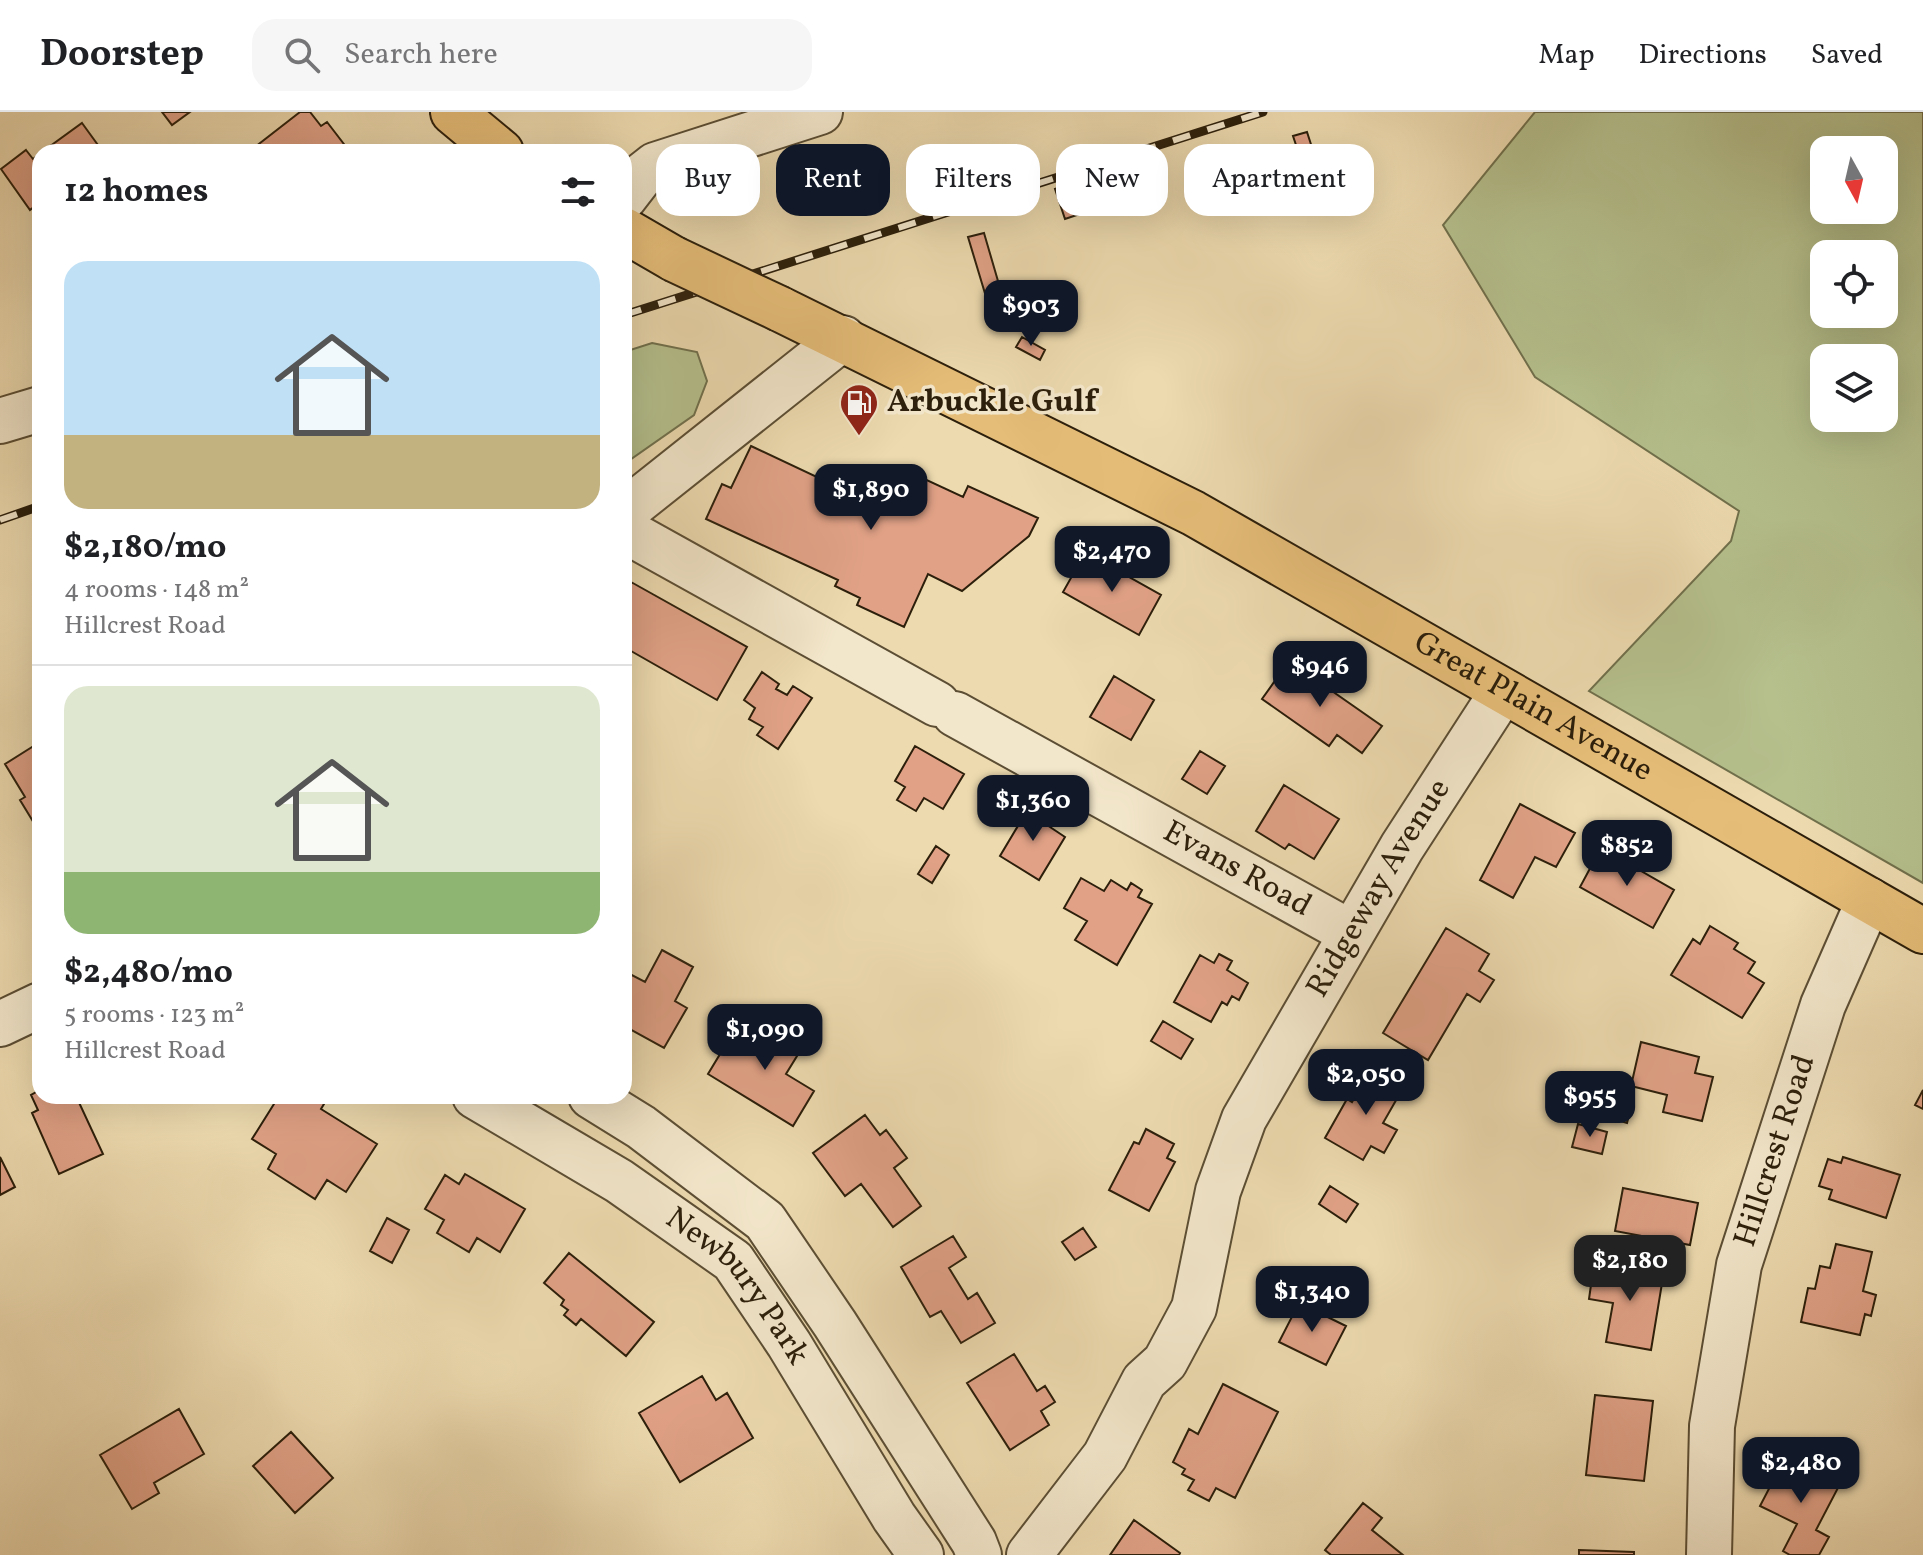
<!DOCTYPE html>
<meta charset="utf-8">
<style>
:root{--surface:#fff;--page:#f6f6f6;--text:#202124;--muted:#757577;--line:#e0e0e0;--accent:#111827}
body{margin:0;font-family:Vollkorn,serif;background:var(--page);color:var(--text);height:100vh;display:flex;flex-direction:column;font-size:30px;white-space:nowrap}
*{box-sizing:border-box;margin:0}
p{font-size:26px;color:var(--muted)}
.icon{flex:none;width:44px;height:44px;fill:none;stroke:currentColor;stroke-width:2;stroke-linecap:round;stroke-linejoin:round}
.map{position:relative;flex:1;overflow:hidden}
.drawer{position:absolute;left:32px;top:32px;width:600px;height:960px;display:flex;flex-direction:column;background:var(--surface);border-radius:24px;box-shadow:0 8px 32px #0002}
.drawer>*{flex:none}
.guide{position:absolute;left:656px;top:32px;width:760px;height:72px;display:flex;gap:16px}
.needle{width:52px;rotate:172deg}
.controls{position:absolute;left:1810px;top:24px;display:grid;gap:16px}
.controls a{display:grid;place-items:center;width:88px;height:88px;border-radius:16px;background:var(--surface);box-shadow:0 8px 32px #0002;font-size:40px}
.price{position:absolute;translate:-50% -68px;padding:0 18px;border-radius:16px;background:var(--accent);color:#fff;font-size:26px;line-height:52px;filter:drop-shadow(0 2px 4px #0008)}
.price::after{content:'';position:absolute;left:50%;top:48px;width:24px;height:18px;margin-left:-12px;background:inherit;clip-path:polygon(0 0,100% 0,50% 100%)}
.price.current{background:#222;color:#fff}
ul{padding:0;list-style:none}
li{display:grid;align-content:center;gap:16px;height:424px;padding:0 32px}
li+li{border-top:2px solid var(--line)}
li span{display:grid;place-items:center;height:248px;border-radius:24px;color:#555}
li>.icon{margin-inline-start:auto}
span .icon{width:144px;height:144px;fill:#fffc;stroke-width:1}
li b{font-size:34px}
h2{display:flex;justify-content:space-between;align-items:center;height:96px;padding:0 32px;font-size:34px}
.pill{padding:0 28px;border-radius:24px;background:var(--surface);box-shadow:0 8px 32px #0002;font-size:28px;line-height:72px}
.pill.current{background:var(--accent);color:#fff}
header{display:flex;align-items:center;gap:48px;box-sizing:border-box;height:112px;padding:0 40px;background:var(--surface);border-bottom:2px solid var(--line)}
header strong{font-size:38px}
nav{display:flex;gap:44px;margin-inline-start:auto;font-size:28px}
.search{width:560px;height:72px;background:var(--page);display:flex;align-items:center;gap:20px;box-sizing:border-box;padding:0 28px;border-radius:24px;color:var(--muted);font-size:30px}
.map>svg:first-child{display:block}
.green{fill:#b5c08d;stroke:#70704c;stroke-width:2;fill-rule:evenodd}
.building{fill:#e0a186;stroke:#2c1f0b;stroke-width:2}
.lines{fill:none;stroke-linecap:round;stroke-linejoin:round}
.minor-casing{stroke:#5c4e34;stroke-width:48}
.major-casing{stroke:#2c1f0b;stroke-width:48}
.minor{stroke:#f3e7cb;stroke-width:44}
.major{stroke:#e6bd78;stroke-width:44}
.rail-casing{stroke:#2c1f0b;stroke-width:9}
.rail{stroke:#f3e7cb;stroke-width:6;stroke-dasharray:18;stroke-linecap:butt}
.major-bridge-casing{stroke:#2c1f0b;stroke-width:48;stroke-linecap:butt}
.major-bridge{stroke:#e6bd78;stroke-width:44}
.labels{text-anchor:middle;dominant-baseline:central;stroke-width:7;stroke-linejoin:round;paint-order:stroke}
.poi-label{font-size:32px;font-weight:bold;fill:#2c1f0b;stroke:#f3e7cb;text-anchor:start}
.street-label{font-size:32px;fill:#2c1f0b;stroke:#f3e7cb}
</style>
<header>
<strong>Doorstep</strong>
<div class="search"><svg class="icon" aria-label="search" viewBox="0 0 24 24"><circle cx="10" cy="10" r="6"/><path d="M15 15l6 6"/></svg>Search here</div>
<nav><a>Map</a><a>Directions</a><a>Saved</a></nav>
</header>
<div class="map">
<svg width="1923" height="1443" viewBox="0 0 1923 1443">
<rect width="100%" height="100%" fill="#eddaaf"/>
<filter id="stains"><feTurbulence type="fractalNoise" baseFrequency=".0025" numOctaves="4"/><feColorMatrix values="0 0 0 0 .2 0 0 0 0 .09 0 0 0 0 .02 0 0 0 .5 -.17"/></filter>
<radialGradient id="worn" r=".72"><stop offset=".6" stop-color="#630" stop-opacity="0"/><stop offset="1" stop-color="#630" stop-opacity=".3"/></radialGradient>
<!-- green -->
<path class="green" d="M1535 0H1923V771L1589 579 1731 429 1739 399 1535 265 1443 113ZM1884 38V98H1824V38ZM1884 142V202H1824V142ZM1824 246H1884V306H1824Z
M652 231 697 240 707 269 694 303 624 352V240Z"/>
<!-- building -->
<path class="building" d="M162 0H190L172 13Z
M300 0H310L321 14 327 10 350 40H259L255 35Z
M82 11 103 40H42Z
M1307 20 1329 88 1316 93 1293 24Z
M26 38 33 47 40 42V90L30 98 1 57Z
M1128 53 1137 83 1065 107 1055 77Z
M984 121 1005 193 990 198 968 125Z
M1022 225 1045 238 1040 248 1016 235Z
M751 334 876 393 883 379 904 388 916 363 963 385 968 374 1038 406 1029 424 962 479 928 462 904 515 857 493 860 486 835 474 838 468 706 407 722 372 731 376Z
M1085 441 1105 452 1102 457 1118 465 1120 460 1161 483 1139 523 1063 480Z
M631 470 747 535 717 588 624 535V482Z
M1289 549 1382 614 1362 641 1337 623 1329 634 1262 587Z
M762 560 779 572 776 577 787 583 793 574 812 586 778 637 757 623 763 615 749 607 755 596 744 588Z
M1114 564 1154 588 1131 628 1090 605Z
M40 630V721L20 688 25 685 5 652Z
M915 634 964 662 943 697 924 686 916 699 897 688 905 675 895 669Z
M1200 639 1225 654 1207 682 1182 667Z
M1284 673 1339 707 1314 747 1289 732 1285 737 1256 719Z
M1034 687 1048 696 1041 709 1065 725 1039 768 1000 744Z
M1520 692 1575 721 1556 755 1535 745 1513 786 1480 768Z
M936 734 949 743 932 771 918 762Z
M1601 736 1674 778 1653 816 1580 775Z
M1081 766 1104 779 1111 768 1127 778 1131 771 1142 778 1138 785 1152 792 1117 853 1075 828 1087 809 1064 796Z
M1710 814 1738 831 1734 837 1755 850 1748 861 1764 871 1742 906 1671 863 1693 827 1700 832Z
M1446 816 1489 842 1479 859 1494 868 1480 890 1467 882 1428 948 1383 921Z
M662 838 693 855 675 889 687 896 664 936 624 914V859L645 870Z
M1219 842 1232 849 1227 858 1248 871 1239 888 1232 884 1227 893 1222 890 1211 910 1174 890 1200 843 1214 851Z
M768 909 805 931 786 962 814 979 793 1014 708 962 731 924 751 937Z
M1163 909 1193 927 1181 947 1151 929Z
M1641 930 1699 945 1695 961 1713 965 1702 1009 1663 1000 1667 983 1631 974Z
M1371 957 1403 976 1383 1011 1397 1018 1384 1041 1371 1034 1363 1048 1325 1026 1347 987 1352 990Z
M40 978V984H76L103 1042 59 1062 32 1001 38 998 31 983Z
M1923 978V997L1915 993Z
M279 984H312L324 992 321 997 377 1032 346 1080 327 1068 315 1087 268 1057 276 1042 252 1027Z
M1603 987 1631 996 1627 1011 1598 1002Z
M865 1003 880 1023 886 1018 907 1046 894 1056 921 1094 893 1115 861 1072 845 1084 813 1041Z
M1578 1012 1607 1020 1602 1042 1572 1035Z
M1146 1017 1174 1032 1167 1046 1175 1050 1149 1099 1109 1078 1134 1030 1139 1032Z
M0 1045 15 1075 0 1083Z
M1843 1045 1900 1063 1886 1106 1829 1087 1832 1078 1819 1074 1828 1047 1841 1051Z
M465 1062 525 1097 500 1140 477 1126 469 1140 437 1121 444 1108 425 1097 445 1063 459 1072Z
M1330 1074 1358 1092 1346 1110 1319 1092Z
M1623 1076 1698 1091 1690 1133 1615 1119Z
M387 1106 409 1118 392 1151 370 1139Z
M1083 1116 1096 1135 1075 1148 1062 1130Z
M953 1124 966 1145 949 1156 968 1187 977 1181 995 1211 961 1231 941 1199 930 1205 901 1155Z
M1836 1132 1872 1140 1863 1179 1876 1183 1871 1204 1865 1202 1860 1223 1801 1210 1808 1176 1815 1177 1820 1154 1830 1156Z
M569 1141 654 1210 626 1244 581 1207 576 1213 564 1203 568 1198 561 1193 564 1188 544 1171Z
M1604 1149 1664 1159 1651 1238 1606 1230 1613 1191 1589 1187 1592 1166 1601 1168Z
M1299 1191 1346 1214 1326 1253 1279 1230Z
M1014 1242 1037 1279 1045 1274 1055 1290 1041 1299 1049 1313 1010 1338 967 1271Z
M702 1264 716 1288 727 1281 753 1326 680 1370 639 1301Z
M1223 1272 1278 1300 1235 1386 1216 1376 1209 1389 1188 1378 1194 1368 1182 1362 1185 1357 1173 1350 1189 1317 1198 1322Z
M1595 1283 1653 1289 1644 1369 1586 1363Z
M179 1297 204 1342 154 1371 159 1381 132 1397 100 1343Z
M291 1320 333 1366 295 1401 253 1354Z
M1786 1344 1840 1372 1816 1418 1829 1425 1819 1443H1790L1783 1439 1797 1412 1760 1394Z
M1363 1391 1382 1406 1372 1418 1403 1443H1331L1325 1438Z
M1134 1408 1180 1441 1179 1443H1110Z
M1579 1438 1634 1440V1443H1579Z"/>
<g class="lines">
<!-- minor casing -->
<g class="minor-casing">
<g id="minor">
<path d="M624 86 641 64 655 53 820 0"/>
<path d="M0 309 40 297"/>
<path d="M624 400 843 226"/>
<path d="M624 418 937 592"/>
<path id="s1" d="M955 602 1351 821"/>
<path d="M0 912 40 893"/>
<path id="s2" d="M475 984 619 1069 733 1149 789 1232 894 1405 921 1443"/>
<path d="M591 984 641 1015 765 1109 835 1212 974 1430 979 1443"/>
<path id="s3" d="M1029 1443 1105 1344 1144 1269 1165 1250 1194 1196 1218 1079 1244 1007 1402 735 1503 579"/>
<path id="s4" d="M1709 1443 1712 1314 1739 1153 1823 893 1869 788"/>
</g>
</g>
<!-- major casing -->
<g class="major-casing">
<g id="major">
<path d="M453 0 501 40"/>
<path d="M624 118 674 147"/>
<path id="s5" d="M780 197 1193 401 1923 819"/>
</g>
</g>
<!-- minor -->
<use href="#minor" class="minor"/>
<!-- major -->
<use href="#major" class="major"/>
<!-- rail casing -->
<g class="rail-casing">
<path id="rail" d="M624 203 1263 0
M0 408 40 394"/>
</g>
<!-- rail -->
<use href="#rail" class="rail"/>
<!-- major-bridge casing -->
<g class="major-bridge-casing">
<path id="major-bridge" d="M674 147 780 197"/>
</g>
<!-- major-bridge -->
<use href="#major-bridge" class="major-bridge"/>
</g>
<!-- icons -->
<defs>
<g id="fuel-pin" transform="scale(2)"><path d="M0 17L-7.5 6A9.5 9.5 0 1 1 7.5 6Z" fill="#8f2418" stroke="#f3e7cb"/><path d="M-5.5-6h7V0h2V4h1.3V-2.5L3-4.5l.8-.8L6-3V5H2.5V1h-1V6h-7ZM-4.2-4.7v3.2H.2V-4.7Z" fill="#fff"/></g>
</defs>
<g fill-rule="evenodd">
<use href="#fuel-pin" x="859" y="291"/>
</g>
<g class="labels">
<!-- poi labels -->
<g class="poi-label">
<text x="887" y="291">Arbuckle Gulf</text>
</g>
<!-- street labels -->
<g class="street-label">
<text stroke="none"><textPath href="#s5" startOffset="852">Great Plain Avenue</textPath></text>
<text stroke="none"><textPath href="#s1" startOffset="322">Evans Road</textPath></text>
<text stroke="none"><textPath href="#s3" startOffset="762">Ridgeway Avenue</textPath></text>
<text stroke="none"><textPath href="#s4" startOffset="412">Hillcrest Road</textPath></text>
<text stroke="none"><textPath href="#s2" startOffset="328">Newbury Park</textPath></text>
</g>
</g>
<rect width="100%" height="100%" filter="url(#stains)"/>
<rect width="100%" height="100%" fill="url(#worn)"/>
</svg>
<div class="controls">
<a><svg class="needle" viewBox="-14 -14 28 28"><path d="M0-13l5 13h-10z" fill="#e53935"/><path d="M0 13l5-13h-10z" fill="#757577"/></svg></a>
<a><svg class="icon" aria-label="locate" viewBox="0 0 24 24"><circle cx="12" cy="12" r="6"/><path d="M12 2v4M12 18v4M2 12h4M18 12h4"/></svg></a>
<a><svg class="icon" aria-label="layers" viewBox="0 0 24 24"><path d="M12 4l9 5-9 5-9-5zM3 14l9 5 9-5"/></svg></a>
</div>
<b class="price" style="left:1031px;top:236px">$903</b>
<b class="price" style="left:871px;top:420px">$1,890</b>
<b class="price" style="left:1112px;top:482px">$2,470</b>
<b class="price" style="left:1320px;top:597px">$946</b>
<b class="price" style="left:1033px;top:731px">$1,360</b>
<b class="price" style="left:1627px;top:776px">$852</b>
<b class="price" style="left:765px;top:960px">$1,090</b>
<b class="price" style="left:1366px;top:1005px">$2,050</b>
<b class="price" style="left:1590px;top:1027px">$955</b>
<b class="price current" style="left:1630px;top:1191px">$2,180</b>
<b class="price" style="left:1312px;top:1222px">$1,340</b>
<b class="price" style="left:1801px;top:1393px">$2,480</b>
<div class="guide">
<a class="pill">Buy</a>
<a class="pill current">Rent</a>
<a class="pill">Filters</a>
<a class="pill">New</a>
<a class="pill">Apartment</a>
</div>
<section class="drawer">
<h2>12 homes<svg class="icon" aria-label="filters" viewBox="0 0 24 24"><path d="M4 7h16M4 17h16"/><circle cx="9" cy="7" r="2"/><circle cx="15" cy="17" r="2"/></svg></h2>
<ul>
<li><span style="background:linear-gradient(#bfe0f5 70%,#c2b280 0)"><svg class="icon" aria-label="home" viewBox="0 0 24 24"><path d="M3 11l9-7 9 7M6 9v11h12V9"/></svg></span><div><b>$2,180/mo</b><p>4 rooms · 148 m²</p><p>Hillcrest Road</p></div></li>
<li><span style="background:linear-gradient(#dfe7d0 75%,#8fb573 0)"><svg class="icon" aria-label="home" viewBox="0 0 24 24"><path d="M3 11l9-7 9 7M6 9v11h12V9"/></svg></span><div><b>$2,480/mo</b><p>5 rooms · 123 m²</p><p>Hillcrest Road</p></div></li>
</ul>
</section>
</div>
